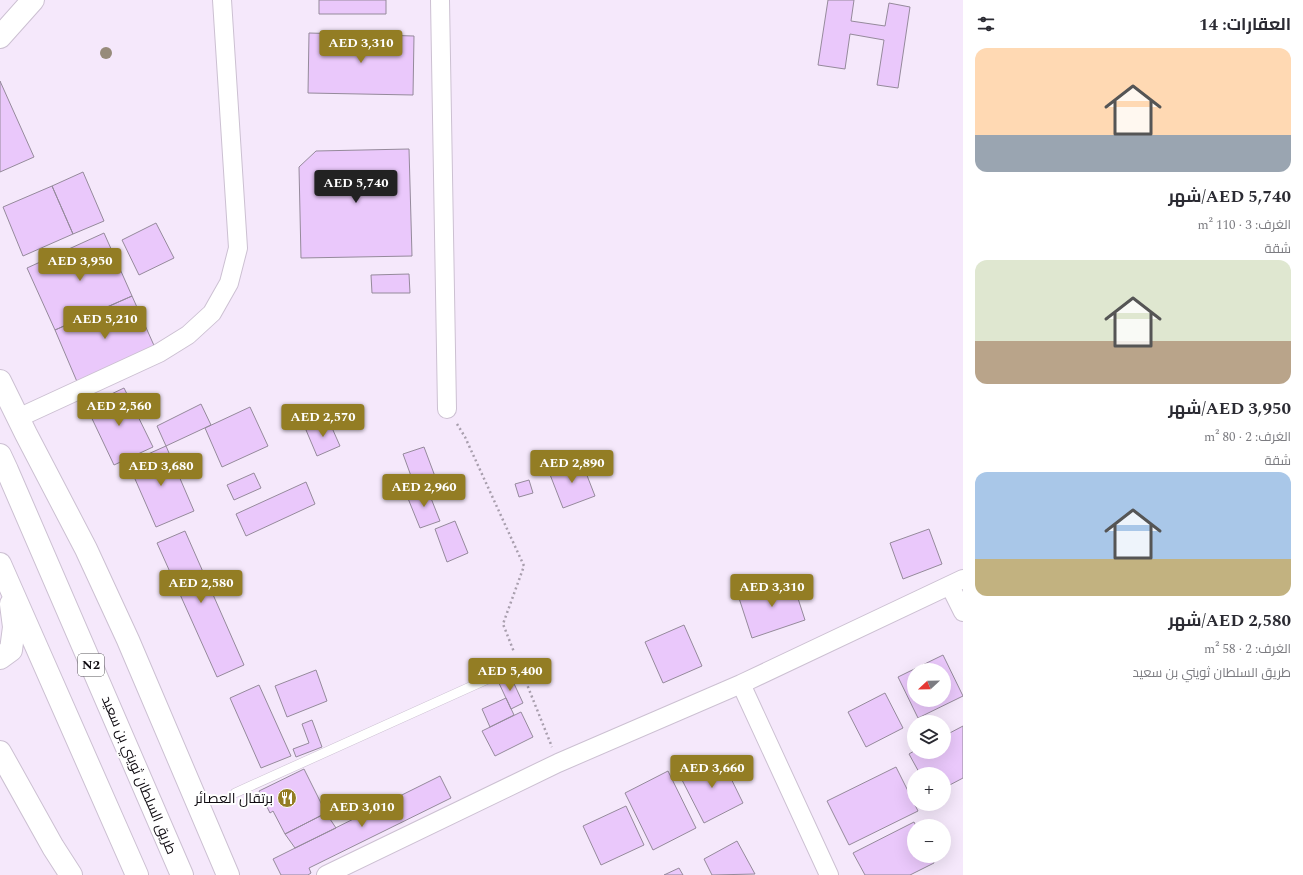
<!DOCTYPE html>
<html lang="ar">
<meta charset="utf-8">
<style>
:root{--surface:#fff;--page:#f2f2f3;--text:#2b2b33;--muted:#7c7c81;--accent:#937d24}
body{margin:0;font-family:Spectral,Cairo,serif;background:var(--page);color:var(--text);direction:rtl;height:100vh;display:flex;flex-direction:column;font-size:15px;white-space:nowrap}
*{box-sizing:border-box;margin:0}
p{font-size:13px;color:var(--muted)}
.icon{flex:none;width:22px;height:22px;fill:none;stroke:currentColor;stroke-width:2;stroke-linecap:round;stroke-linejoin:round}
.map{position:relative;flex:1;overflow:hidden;direction:ltr}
.details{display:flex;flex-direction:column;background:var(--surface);width:340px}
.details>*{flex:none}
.needle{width:26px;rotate:248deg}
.tools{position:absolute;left:907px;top:663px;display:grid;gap:8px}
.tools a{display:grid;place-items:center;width:44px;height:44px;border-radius:50%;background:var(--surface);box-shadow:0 4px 16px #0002;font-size:20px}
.price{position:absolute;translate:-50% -34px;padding:0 9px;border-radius:4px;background:var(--accent);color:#fff;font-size:13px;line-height:26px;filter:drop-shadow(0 1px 2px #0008)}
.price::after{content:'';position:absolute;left:50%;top:24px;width:12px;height:9px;margin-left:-6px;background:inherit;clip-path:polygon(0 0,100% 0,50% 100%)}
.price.selected{background:#222;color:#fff}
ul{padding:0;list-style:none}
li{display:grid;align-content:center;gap:8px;height:212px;padding:0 12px}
li span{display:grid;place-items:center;height:124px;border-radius:12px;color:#555}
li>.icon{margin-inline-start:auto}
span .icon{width:72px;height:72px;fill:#fffc;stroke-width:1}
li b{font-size:17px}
h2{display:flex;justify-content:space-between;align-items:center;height:48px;padding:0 12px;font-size:17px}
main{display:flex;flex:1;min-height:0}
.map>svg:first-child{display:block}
.building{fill:#eac8fb;stroke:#958a9b;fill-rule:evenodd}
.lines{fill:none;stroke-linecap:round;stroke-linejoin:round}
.lane-casing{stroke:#ccc0d2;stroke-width:10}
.street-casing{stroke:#ccc0d2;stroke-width:20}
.secondary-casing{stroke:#ccc0d2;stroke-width:24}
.highway-casing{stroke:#ccc0d2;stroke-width:24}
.path{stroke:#a89ead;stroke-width:2.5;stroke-dasharray:2 3;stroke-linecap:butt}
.lane{stroke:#fff;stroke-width:9}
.street{stroke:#fff;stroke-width:18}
.secondary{stroke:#fff;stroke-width:22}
.highway{stroke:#fff;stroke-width:22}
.tree{fill:#978b7a}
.labels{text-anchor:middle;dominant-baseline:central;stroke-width:4;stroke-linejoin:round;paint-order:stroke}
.shield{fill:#fff;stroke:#565458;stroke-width:1}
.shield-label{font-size:13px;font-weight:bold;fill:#0e0a10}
.street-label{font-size:14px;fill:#0e0a10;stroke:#fff}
.poi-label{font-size:14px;fill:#0e0a10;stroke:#fff;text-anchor:end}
</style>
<main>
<section class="details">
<h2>العقارات: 14<svg class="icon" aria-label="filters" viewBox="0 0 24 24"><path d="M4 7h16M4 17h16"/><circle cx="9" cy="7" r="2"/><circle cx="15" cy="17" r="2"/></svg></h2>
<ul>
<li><span style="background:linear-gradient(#ffd9b3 70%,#9aa5b1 0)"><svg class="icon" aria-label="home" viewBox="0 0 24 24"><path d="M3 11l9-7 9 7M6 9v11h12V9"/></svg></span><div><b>AED 5,740/شهر</b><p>الغرف: 3 · 110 m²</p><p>شقة</p></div></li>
<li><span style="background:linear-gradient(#dfe7d0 65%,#b9a48a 0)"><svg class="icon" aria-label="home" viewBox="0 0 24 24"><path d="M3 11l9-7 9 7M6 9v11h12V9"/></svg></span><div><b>AED 3,950/شهر</b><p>الغرف: 2 · 80 m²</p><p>شقة</p></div></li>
<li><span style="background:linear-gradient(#a9c7e8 70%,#c2b280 0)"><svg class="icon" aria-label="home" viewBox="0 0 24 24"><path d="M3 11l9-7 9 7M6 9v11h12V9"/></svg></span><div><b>AED 2,580/شهر</b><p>الغرف: 2 · 58 m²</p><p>طريق السلطان ثويني بن سعيد</p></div></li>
</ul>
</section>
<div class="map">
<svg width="963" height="875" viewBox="0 0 963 875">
<rect width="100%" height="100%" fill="#f5e8fb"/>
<!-- building -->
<path class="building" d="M319 0H386V14H319Z
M828 0H854L851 21 885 26 889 3 910 7 898 88 877 85 884 40 850 34 845 69 818 65Z
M309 33 414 36 413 95 308 93Z
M0 81 34 157 0 172Z
M409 149 412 256 301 258 299 167 316 151Z
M83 172 104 221 73 234 52 186Z
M52 186 73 234 23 256 3 207Z
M156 223 174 258 139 275 122 240Z
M104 233 132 296 55 330 27 268Z
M409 274 410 293H372L371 275Z
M132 296 156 350 78 384 55 330Z
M124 388 153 447 114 465 86 406Z
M201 404 211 425 166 446 157 426Z
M250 407 268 446 222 467 205 428Z
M329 421 340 446 317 456 306 430Z
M166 446 194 511 156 527 128 463Z
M424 447 436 479 415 487 403 454Z
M581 460 595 496 563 508 549 472Z
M254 473 261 488 234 500 227 485Z
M529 480 533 493 519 497 515 484Z
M306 482 315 504 246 536 236 514Z
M427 488 440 521 420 528 407 496Z
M455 521 468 553 447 562 435 529Z
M929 529 942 564 903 579 890 543Z
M185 531 244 665 217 677 157 543Z
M791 577 805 620 752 638 738 595Z
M684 625 702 666 663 683 645 642Z
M943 655 963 696 918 718 898 677ZM914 670H944V700H914Z
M316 670 327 701 287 717 275 686Z
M510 675 523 703 511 709 498 681Z
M259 685 291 756 261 768 230 698Z
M885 693 903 728 866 747 848 712Z
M506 698 514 715 490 727 482 709Z
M521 712 533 737 495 756 482 731Z
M312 720 322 747 296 757 293 749 309 743 302 724Z
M963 726V778L944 788V774H920L909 754 914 751 944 752V736Z
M720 756 743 803 704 823 680 776Z
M896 767 918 811 849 845 827 801Z
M304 769 326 813 285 834 273 811 270 813 259 791Z
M668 771 696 828 653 850 625 793Z
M440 776 451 798 309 868 311 873 308 875H281L273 859Z
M626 806 644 845 601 865 583 826Z
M326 813 336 828 295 848 285 834Z
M914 822 916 826H914V856H931L934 863 910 875H865L853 853Z
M737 841 755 874 712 875 704 859Z
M679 868 683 875H664Z"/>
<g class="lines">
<!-- lane casing -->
<g class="lane-casing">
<path id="lane" d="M235 793 519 665"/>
</g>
<!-- street casing -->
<g class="street-casing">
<path id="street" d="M440 0 447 409
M18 418 159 353 188 335 212 313 229 283 238 248 222 0
M950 586 963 612
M741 684 829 875
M326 875 558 763 741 684 963 579"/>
</g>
<!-- secondary casing -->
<g class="secondary-casing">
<path id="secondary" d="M0 37 33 0
M0 381 26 434 86 549 128 640 228 875
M0 752 53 847 71 875"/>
</g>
<!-- highway casing -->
<g class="highway-casing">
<path id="highway" d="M0 455 7 470 182 875
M0 564 137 875
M0 658 11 650 14 627 11 604"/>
</g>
<!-- path -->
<path class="path" d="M457 424 465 437 524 566 503 624 514 652
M524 677 552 747"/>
<!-- lane -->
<use href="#lane" class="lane"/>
<!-- street -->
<use href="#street" class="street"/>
<!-- secondary -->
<use href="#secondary" class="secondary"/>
<!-- highway -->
<use href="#highway" class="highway"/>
</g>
<!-- trees -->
<circle class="tree" cx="106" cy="53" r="6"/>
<!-- icons -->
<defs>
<g id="restaurant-disc" transform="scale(1)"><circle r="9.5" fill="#937d24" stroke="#fff"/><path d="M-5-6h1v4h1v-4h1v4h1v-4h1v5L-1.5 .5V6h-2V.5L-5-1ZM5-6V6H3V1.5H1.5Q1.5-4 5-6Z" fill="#fff"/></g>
</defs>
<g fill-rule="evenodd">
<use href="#restaurant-disc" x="287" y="798"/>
</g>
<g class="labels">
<!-- shield labels -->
<rect class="shield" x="78" y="654" width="26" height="22" rx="3"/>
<g class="shield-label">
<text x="91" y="665">N2</text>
</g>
<!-- street labels -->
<g class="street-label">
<text transform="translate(139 775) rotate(67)">طريق السلطان ثويني بن سعيد</text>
</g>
<!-- poi labels -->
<g class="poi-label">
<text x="273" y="798">برتقال العصاىٔر</text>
</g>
</g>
</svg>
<div class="tools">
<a><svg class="needle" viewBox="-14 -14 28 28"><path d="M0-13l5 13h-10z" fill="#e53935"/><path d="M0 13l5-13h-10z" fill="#7c7c81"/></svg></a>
<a><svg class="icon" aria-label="layers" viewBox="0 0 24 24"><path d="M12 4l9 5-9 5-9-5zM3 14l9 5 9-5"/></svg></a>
<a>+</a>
<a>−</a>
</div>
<b class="price" style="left:361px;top:64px">AED 3,310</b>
<b class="price selected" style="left:356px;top:204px">AED 5,740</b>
<b class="price" style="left:80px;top:282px">AED 3,950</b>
<b class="price" style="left:105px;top:340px">AED 5,210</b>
<b class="price" style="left:119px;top:427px">AED 2,560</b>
<b class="price" style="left:323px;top:438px">AED 2,570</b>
<b class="price" style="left:572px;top:484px">AED 2,890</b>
<b class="price" style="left:161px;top:487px">AED 3,680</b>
<b class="price" style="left:424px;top:508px">AED 2,960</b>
<b class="price" style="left:201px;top:604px">AED 2,580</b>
<b class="price" style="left:772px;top:608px">AED 3,310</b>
<b class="price" style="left:510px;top:692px">AED 5,400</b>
<b class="price" style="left:712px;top:789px">AED 3,660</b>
<b class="price" style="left:362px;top:828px">AED 3,010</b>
</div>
</main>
